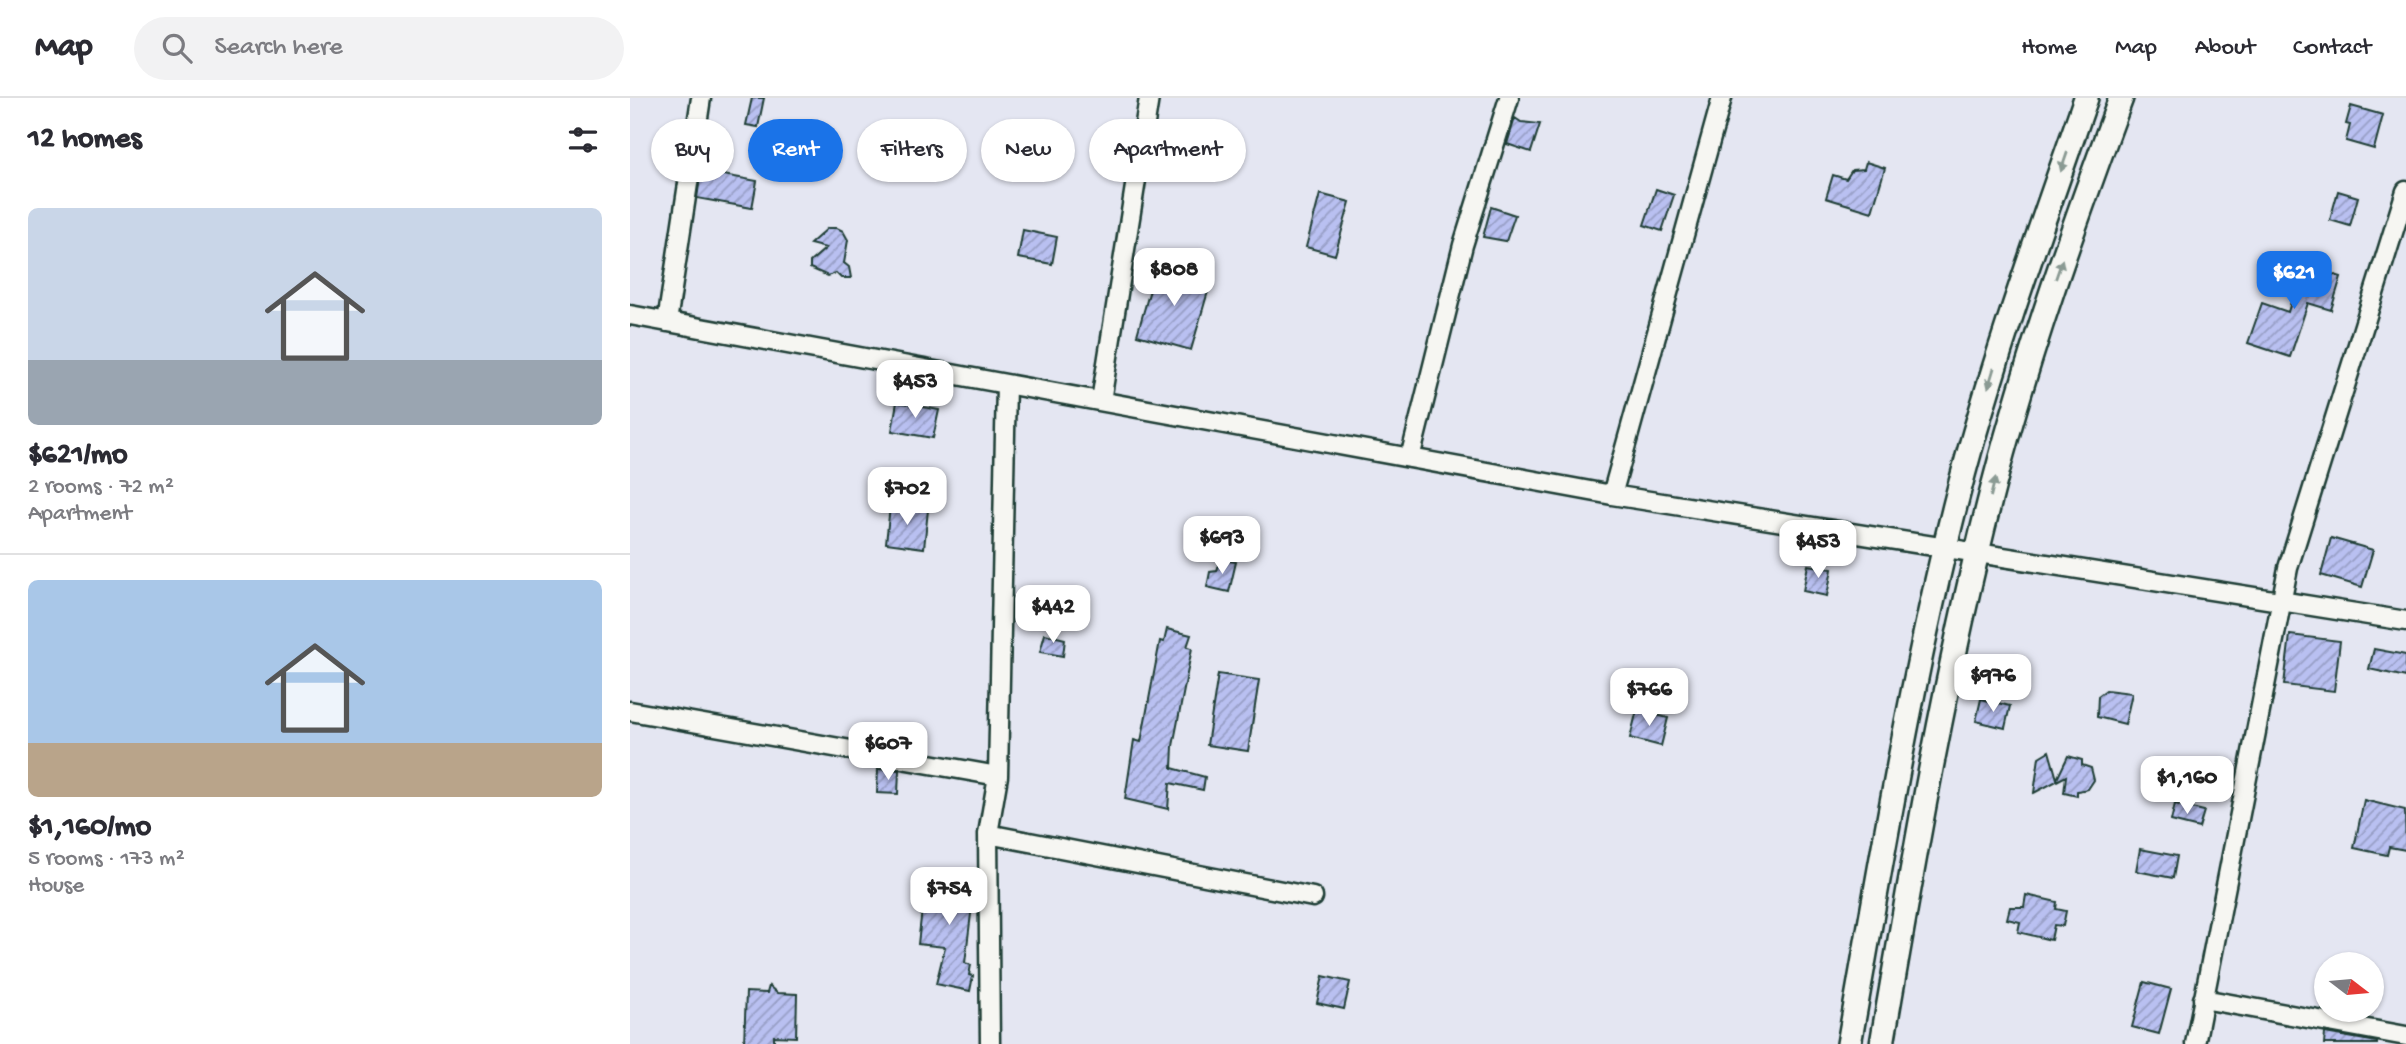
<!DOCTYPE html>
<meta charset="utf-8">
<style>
:root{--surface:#fff;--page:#f2f2f3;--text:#2b2b33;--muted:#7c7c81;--line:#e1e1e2;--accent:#1a73e8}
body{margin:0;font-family:"Gochi Hand",sans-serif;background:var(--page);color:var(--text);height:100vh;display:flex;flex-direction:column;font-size:26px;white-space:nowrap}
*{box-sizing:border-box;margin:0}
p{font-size:23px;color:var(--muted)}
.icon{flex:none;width:38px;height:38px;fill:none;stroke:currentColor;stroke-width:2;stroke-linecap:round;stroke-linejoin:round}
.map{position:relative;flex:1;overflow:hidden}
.sheet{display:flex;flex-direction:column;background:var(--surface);width:630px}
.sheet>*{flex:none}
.guide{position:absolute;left:21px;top:21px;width:665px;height:63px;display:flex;gap:14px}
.needle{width:46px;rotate:106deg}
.fabs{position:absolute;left:1684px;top:854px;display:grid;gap:14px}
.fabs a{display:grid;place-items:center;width:70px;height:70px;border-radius:50%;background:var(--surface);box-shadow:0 2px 5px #0004;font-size:35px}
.price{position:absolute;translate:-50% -60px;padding:0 16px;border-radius:14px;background:#fff;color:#222;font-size:23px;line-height:46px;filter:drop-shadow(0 2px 4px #0008)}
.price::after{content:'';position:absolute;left:50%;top:42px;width:21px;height:16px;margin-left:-10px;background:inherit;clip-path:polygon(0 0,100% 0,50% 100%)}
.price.selected{background:var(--accent);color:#fff}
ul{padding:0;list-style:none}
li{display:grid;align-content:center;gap:14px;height:371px;padding:0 28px}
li+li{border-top:2px solid var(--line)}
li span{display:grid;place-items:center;height:217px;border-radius:10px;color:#555}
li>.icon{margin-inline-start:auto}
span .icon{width:126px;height:126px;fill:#fffc;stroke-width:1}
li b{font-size:30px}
h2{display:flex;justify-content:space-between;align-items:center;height:84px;padding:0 28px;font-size:30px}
.pill{padding:0 24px;border-radius:32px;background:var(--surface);box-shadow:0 2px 5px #0004;font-size:24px;line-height:63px}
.pill.selected{background:var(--accent);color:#fff}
header{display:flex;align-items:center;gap:42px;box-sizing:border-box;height:98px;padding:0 35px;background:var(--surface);border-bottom:2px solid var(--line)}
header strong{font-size:33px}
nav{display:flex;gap:38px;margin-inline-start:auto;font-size:24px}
.search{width:490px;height:63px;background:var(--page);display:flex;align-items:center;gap:18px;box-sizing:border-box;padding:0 24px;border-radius:38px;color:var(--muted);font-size:26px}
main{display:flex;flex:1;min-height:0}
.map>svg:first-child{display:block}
.building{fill:url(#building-hatch);stroke:#1f3d34;stroke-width:2}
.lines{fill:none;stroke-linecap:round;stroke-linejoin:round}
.minor-casing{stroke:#1f3d34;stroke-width:23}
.major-casing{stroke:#1f3d34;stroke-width:28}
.minor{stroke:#f6f6f2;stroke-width:18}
.major{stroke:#f6f6f2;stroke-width:23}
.oneway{fill:#8a9a93}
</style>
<header>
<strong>Map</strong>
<div class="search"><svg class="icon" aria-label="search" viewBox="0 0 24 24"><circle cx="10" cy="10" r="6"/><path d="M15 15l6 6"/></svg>Search here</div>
<nav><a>Home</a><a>Map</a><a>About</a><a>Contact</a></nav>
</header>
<main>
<section class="sheet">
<h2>12 homes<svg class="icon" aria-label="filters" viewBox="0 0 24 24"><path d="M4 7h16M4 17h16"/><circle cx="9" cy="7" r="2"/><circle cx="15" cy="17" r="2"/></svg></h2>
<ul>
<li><span style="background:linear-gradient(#c9d6e8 70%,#9aa5b1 0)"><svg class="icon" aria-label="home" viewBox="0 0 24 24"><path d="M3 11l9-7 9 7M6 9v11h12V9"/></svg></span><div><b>$621/mo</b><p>2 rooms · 72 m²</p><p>Apartment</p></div></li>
<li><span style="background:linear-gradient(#a9c7e8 75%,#b9a48a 0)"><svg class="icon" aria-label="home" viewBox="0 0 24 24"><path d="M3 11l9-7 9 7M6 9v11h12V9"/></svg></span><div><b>$1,160/mo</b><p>5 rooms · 173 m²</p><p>House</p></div></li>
</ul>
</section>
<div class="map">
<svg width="1776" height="946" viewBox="0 0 1776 946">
<defs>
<pattern id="building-hatch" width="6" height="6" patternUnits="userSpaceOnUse" patternTransform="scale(1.75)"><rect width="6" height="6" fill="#b9c0f1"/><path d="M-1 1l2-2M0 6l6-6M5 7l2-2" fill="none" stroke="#969dc4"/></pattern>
</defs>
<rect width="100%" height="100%" fill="#e4e6f2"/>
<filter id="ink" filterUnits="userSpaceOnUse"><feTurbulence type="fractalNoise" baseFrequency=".0143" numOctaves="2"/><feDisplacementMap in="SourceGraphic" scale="14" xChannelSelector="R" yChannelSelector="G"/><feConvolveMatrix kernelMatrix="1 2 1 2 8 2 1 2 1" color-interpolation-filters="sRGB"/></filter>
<g filter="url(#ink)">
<!-- building -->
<path class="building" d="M122 0H134L128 29 116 27Z
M1721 8 1753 17 1744 51 1716 43 1720 27 1716 26Z
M885 20 891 24 910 26 901 54 877 46Z
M1236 64 1255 70 1242 114 1196 100 1203 77 1216 81 1222 72 1234 71Z
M71 73 127 83 122 110 67 100Z
M1026 91 1044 97 1032 133 1014 127Z
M1708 93 1728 99 1720 128 1700 122Z
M690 96 720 104 705 157 676 149Z
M861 109 885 117 876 143 853 139Z
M198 130H207L213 133 218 142 214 165 219 169 221 180H211L206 175 198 178 180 170V164L196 150 180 146Z
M393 132 427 139 422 166 388 160Z
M527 167 581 183 561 252 507 237Z
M1672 167 1711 179 1701 212 1678 205 1660 259 1618 245 1632 205 1658 214Z
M267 304 309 312 303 340 262 333Z
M260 408 298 412 294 450 256 445Z
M1701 440 1743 452 1732 489 1691 477Z
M590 462 606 464 599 494 577 489 580 474 587 473Z
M1178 467 1202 471 1197 498 1173 493Z
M537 531 561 537 557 549 562 550 543 648 542 670 575 679 573 692 540 685 538 711 495 701 504 642 511 644 530 543 534 544Z
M415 536 435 541 433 558 410 554Z
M1660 537 1710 543 1704 593 1654 587Z
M1744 551 1776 557V579L1739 571Z
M588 576 629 582 618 653 577 647Z
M1476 592 1502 595 1495 626 1467 619 1468 598Z
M1351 601 1380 608 1375 630 1346 623Z
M1007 612 1038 620 1031 648 1000 640Z
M1419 653 1427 681 1438 658 1452 662V667L1461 670 1464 682 1458 691 1447 693V698L1434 695 1436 678 1404 695 1409 659Z
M248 671 269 672 268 696 247 695Z
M1734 702 1775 712 1776 752 1759 749 1757 757 1724 750Z
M1545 706 1574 713 1569 730 1541 723Z
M1510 751 1547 758 1543 780 1506 773Z
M296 777 345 783 335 865 341 867 339 877 343 878 340 893 306 886 315 849 288 846Z
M1396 797 1427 804 1426 811 1436 813 1433 828 1424 827 1421 842 1388 834 1390 824 1377 821 1380 809H1394Z
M693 878 720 884 714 911 687 905Z
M1514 884 1541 891 1529 936 1502 929Z
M139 888 147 895 167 896 166 939 144 938V946H114L116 894 137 895Z
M1695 935 1747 944V946H1694Z"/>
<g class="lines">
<!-- minor casing -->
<g class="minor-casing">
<path id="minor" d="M0 217 982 397 1776 523
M37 224 71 0
M471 303 519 0
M780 360 833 147 879 0
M982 397 1092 0
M0 613 368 678
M358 736 683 799
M1573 901 1776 938
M360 946 358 736 368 678 376 286
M1565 946 1658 470 1776 93"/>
</g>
<!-- major casing -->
<g class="major-casing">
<path id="major" d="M1219 946C1252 761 1282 574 1329 392 1364 258 1411 130 1456 0
M1252 946C1284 759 1316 571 1364 386 1398 255 1444 127 1491 0"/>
</g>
<!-- minor -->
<use href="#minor" class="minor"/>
<!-- major -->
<use href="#major" class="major"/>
</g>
<!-- one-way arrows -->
<defs><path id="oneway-solid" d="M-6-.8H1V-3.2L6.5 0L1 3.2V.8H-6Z" transform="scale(1.75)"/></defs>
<g class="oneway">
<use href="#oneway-solid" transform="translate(1434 64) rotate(109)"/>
<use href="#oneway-solid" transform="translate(1429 171) rotate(-71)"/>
<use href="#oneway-solid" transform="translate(1361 280) rotate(107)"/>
<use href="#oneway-solid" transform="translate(1363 389) rotate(-76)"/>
</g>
</g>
</svg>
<div class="fabs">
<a><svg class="needle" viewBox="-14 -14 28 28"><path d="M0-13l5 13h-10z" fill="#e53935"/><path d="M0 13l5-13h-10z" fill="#7c7c81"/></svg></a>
</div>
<b class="price" style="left:544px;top:210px">$808</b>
<b class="price selected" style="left:1664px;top:213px">$621</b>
<b class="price" style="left:285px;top:322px">$453</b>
<b class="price" style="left:277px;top:429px">$702</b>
<b class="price" style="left:592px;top:478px">$693</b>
<b class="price" style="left:1188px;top:482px">$453</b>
<b class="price" style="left:423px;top:547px">$442</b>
<b class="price" style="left:1363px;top:616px">$976</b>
<b class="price" style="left:1019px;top:630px">$766</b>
<b class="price" style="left:258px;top:684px">$607</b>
<b class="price" style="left:1557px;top:718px">$1,160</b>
<b class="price" style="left:319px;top:829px">$754</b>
<div class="guide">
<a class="pill">Buy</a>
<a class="pill selected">Rent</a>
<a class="pill">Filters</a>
<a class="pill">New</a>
<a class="pill">Apartment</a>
</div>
</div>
</main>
